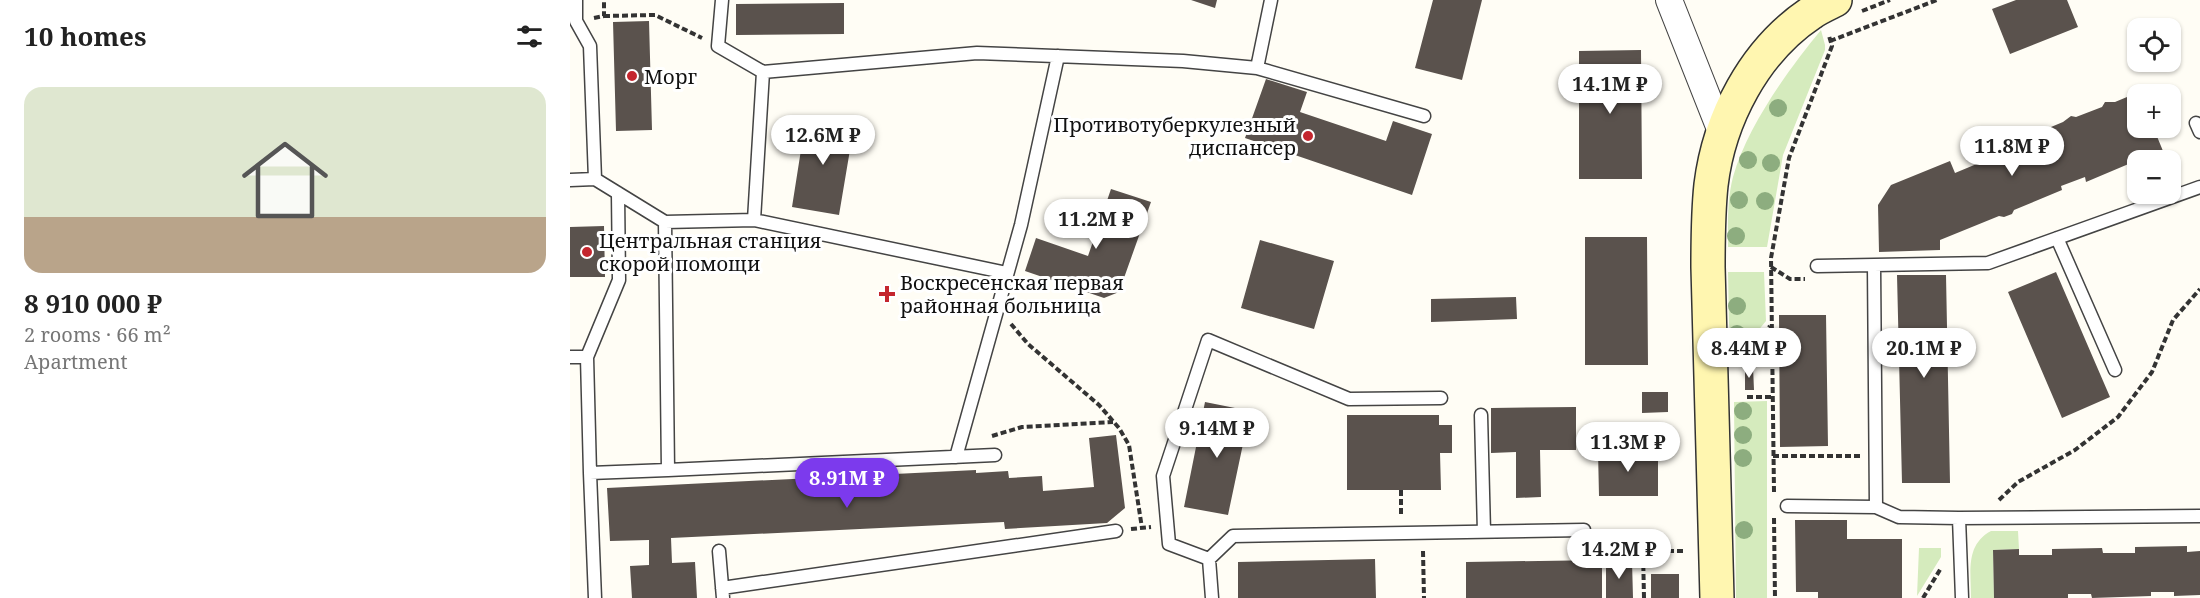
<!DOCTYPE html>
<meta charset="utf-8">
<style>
:root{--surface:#fff;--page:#f6f6f6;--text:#222;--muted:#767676;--accent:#7c3aed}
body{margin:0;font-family:"Noto Serif",serif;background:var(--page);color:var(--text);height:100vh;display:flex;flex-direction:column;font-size:22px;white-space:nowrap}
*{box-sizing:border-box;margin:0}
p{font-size:20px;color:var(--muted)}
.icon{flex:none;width:33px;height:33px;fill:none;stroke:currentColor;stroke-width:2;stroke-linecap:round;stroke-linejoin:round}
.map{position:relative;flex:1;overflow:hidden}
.sheet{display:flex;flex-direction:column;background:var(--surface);width:570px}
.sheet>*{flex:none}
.fabs{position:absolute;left:1557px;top:18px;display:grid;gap:12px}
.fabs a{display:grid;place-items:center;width:54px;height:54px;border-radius:12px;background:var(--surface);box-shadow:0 2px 4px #0004;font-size:30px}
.price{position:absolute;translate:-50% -51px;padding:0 14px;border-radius:21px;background:#fff;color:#222;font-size:20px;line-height:39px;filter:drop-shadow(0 2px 3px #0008)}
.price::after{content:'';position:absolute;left:50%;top:36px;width:18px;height:14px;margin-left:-9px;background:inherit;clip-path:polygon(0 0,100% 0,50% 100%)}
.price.current{background:var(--accent);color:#fff}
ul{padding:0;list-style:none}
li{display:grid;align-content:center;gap:12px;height:318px;padding:0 24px}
li span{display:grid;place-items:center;height:186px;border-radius:18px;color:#555}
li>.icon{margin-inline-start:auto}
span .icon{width:108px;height:108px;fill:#fffc;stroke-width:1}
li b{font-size:26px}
h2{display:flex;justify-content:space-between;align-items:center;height:72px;padding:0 24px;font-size:26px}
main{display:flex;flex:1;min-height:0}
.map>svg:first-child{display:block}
.green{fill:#d5ebbd}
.building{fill:#5a524d}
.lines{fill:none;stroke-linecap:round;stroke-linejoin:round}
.lane-casing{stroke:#444;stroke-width:15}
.street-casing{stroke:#444;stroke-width:28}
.secondary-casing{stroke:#333;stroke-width:36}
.path{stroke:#333;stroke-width:4;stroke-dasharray:6 3;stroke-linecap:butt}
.lane{stroke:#fff;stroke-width:12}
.street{stroke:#fff;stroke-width:26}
.secondary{stroke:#fff6b0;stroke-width:33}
.tree{fill:#8dad7f}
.poi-dot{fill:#c4262e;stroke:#fff;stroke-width:2}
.labels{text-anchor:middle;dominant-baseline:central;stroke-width:6;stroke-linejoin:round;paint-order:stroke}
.poi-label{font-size:20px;fill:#111;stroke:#fff;text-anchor:start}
</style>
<main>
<section class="sheet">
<h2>10 homes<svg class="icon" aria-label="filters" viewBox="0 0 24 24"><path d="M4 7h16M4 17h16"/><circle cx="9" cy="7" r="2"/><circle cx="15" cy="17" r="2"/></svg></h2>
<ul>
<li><span style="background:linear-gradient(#dfe7d0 70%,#b9a48a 0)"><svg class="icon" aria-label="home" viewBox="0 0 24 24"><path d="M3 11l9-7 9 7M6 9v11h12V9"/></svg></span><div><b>8 910 000 ₽</b><p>2 rooms · 66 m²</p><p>Apartment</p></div></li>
</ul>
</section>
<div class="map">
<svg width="1630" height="598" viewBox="0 0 1630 598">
<rect width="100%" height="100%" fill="#fffdf5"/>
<!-- green -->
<path class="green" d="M1251 30 1255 45V50L1213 155 1197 247H1158C1158 224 1157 200 1163 177 1177 127 1218 70 1251 30Z
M1158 272H1194L1196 321 1168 355H1163L1159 324Z
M1197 401V598H1166L1164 402Z
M1421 531H1448L1449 549 1423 550 1424 598H1401C1401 572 1395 545 1421 531Z
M1349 548H1371V557L1347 596Z"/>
<!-- building -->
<path class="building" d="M621 0H647L645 8Z
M863 0H912L892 80 845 68Z
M1446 0H1497L1508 27 1440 54 1422 9Z
M274 3V34L166 35V4Z
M79 21 82 130 46 131 43 22Z
M1071 50 1072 179H1009V51Z
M696 79 737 92 730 112 816 141 823 121 862 134 842 195 675 138Z
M1557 97 1560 104 1568 101V128H1595L1594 130 1586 134 1593 151 1582 155 1580 160H1568L1516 182 1515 177 1491 186 1492 190 1444 210 1442 214 1434 217 1429 216 1370 240V250L1309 252 1308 205 1321 185 1380 161 1385 173 1409 163 1406 157 1418 152 1421 148 1431 147 1455 137 1465 130 1469 132 1493 122 1501 116 1506 117 1532 107 1535 102H1545Z
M236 118 284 126 269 215 222 207Z
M541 189 581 202 549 292 534 298 455 271 466 238 518 256Z
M34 226 35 277H0V227Z
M1015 237H1077L1078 365H1015Z
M690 240 764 261 744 329 671 308Z
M1486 272 1540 397 1492 418 1438 292Z
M1327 275H1376L1380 483H1332Z
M946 297 947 319 861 322V299Z
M1209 315H1256L1258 446 1210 447Z
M1175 367H1183L1184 390H1175Z
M1072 392H1098V412L1072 413Z
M635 402 680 411 658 515 614 507Z
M1006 407V450H970L971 497 946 498V452L921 453V408Z
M777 415H869V425H882V453H870L871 490H777Z
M546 435 555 508 537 523 435 529 434 522 101 538 102 563 125 562 127 598H62L60 566 79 565V540L40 541 37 488 406 470V473L438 471 439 478 472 476 473 491 524 487 519 438Z
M1088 450V496H1029L1028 451Z
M1225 520H1277V539H1332V598H1248V592H1226Z
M1617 546V552L1630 551V595L1604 596V592H1581V596L1522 598 1521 594H1498V598H1424L1423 550 1449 549V555H1482V549L1532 548 1533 553H1565V547Z
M805 559 806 598H668V562Z
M1032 560V598H896V562Z
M1062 561 1063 598H1036V562Z
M1081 574H1109V598H1081Z"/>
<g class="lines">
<!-- lane casing -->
<g class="lane-casing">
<path id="lane" d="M6 0V21L20 46 25 179 95 222 98 470 20 473 25 598
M152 0 148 46 193 72
M687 68 701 0
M1626 123 1630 132
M0 180 25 179
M184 220 193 72 407 53 613 61 687 68 854 116
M95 222 184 220 437 273
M1487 238 1545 370
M1247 266 1418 263 1630 187
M1304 266 1306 507 1329 517 1389 518
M0 357H17L20 473
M17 357 49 280 48 193
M911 415 914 532
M386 457 451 225 488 56
M98 470 425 455
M1217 506 1306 507
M149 551 153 598
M639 559 599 544 593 476 638 340 779 399 871 398
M152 588 546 531
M642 598 639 559 663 536 1014 530
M1392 598 1389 518 1630 516"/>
</g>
<!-- street casing -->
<g class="street-casing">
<path id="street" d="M1099 0 1152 134"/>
</g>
<!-- secondary casing -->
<g class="secondary-casing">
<path id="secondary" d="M1147 598 1138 267C1138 240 1138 213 1141 185 1149 119 1184 51 1241 13 1248 8 1257 4 1265 0"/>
</g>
<!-- path -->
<path class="path" d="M1292 11 1320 0
M34 16 85 15 132 38
M24 18 34 16V0
M1260 41 1367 0
M1201 267 1220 279H1235
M441 324 458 344 529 405 549 428 559 445 572 528
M1171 363 1200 326
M1177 397H1203
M422 436 452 427 543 422
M1203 456H1290
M831 490V515
M1204 492 1201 258 1219 158 1262 46 1259 36
M1429 500 1448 482 1505 450 1548 417 1582 372 1603 320 1630 289
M1204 518 1205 598
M561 529 581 527
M853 551 854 598
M1074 598 1073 551H1114
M1353 598 1371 568"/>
<!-- lane -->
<use href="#lane" class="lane"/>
<!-- street -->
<use href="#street" class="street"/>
<!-- secondary -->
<use href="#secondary" class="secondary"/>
</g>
<!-- trees -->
<g class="tree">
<circle cx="1208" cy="108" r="9"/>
<circle cx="1178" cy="160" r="9"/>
<circle cx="1201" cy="163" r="9"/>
<circle cx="1169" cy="200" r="9"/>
<circle cx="1195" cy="201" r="9"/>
<circle cx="1166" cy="236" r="9"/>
<circle cx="1167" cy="306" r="9"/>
<circle cx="1167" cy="334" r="9"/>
<circle cx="1173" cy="411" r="9"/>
<circle cx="1173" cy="435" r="9"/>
<circle cx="1173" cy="458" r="9"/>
<circle cx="1174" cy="530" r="9"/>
</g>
<!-- markers -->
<g class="poi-dot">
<circle cx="62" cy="76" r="6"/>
<circle cx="738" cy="136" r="6"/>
<circle cx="17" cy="252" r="6"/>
<path d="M314 285h6v6h6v6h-6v6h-6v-6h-6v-6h6z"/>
</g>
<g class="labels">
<!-- poi labels -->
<g class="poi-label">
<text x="74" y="76">Морг</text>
<text x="726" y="124" text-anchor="end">Противотуберкулезный<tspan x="726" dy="23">диспансер</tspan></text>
<text x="29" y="240">Центральная станция<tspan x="29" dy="23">скорой помощи</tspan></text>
<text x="330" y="282">Воскресенская первая<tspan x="330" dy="23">районная больница</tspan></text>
</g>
</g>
</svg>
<div class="fabs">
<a><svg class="icon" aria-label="locate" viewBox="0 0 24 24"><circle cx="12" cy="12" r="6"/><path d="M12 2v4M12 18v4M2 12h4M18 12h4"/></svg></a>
<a>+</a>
<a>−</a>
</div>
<b class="price" style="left:1040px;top:115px">14.1M ₽</b>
<b class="price" style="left:253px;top:166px">12.6M ₽</b>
<b class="price" style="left:1442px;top:177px">11.8M ₽</b>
<b class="price" style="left:526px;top:250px">11.2M ₽</b>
<b class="price" style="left:1179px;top:379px">8.44M ₽</b>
<b class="price" style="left:1354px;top:379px">20.1M ₽</b>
<b class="price" style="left:647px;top:459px">9.14M ₽</b>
<b class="price" style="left:1058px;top:473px">11.3M ₽</b>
<b class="price current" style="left:277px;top:509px">8.91M ₽</b>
<b class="price" style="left:1049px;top:580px">14.2M ₽</b>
</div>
</main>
